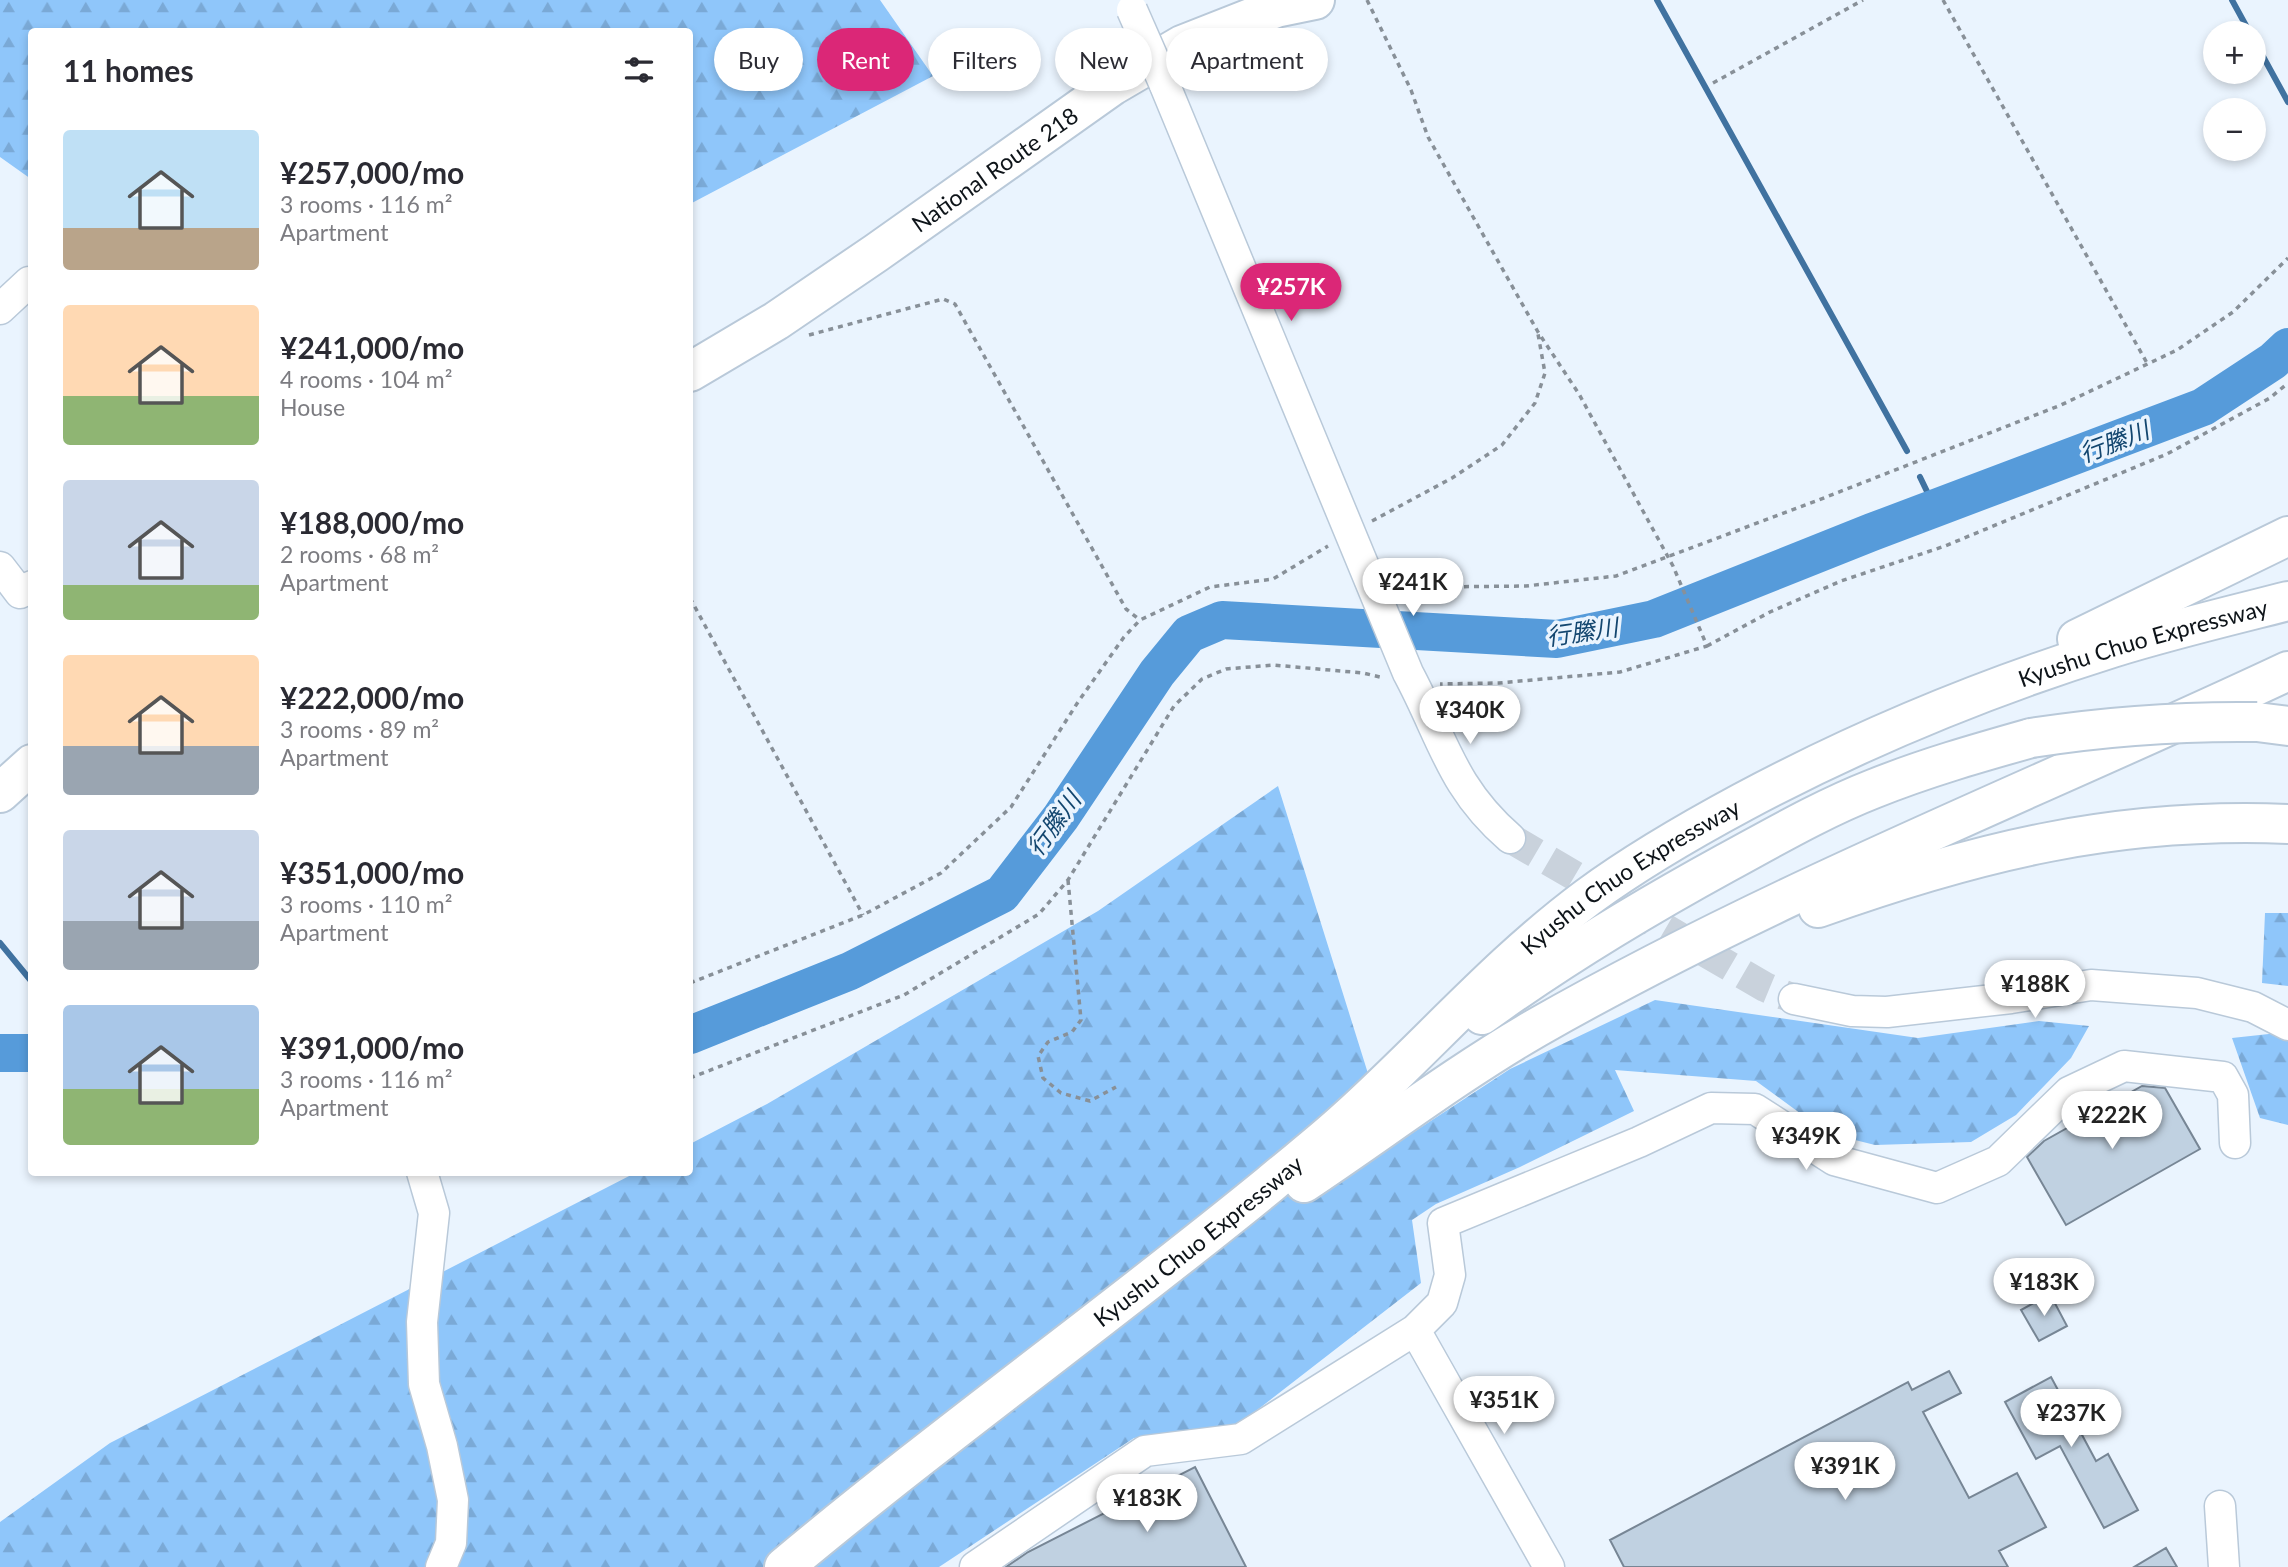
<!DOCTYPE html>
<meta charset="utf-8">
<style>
:root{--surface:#fff;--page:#f2f2f3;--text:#2b2b33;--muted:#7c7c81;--accent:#db2777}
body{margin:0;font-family:Lato,"Noto Sans JP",sans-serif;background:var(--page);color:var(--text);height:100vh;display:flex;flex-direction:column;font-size:26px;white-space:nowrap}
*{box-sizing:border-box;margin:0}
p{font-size:23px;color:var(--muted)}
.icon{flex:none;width:38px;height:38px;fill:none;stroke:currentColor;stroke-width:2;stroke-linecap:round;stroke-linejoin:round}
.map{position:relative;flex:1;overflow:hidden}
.drawer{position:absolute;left:28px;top:28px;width:665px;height:1148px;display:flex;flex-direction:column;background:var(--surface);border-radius:7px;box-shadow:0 4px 10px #0003}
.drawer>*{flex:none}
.top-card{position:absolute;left:714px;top:28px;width:665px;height:63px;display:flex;gap:14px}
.fabs{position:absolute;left:2203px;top:21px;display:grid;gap:14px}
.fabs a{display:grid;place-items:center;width:63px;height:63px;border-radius:50%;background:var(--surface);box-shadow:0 4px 10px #0003;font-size:35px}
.price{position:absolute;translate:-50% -60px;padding:0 16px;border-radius:24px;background:#fff;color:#222;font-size:23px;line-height:46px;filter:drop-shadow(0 2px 4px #0008)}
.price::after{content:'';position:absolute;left:50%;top:42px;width:21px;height:16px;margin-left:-10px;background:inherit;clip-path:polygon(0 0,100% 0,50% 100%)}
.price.active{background:var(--accent);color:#fff}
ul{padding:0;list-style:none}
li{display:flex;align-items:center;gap:21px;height:175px;padding:0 35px}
li span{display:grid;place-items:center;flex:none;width:196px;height:140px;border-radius:7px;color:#555}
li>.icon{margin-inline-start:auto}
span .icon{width:84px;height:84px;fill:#fffc;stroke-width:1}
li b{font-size:30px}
h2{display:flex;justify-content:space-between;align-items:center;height:84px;padding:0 35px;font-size:30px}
.pill{padding:0 24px;border-radius:32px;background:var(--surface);box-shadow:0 4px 10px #0003;font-size:24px;line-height:63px}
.pill.active{background:var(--accent);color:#fff}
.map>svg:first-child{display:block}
.forest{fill:url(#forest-firs)}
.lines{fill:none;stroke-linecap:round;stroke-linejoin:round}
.stream{stroke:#4072a0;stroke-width:6}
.river{stroke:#569bda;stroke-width:38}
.building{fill:#c0d1e1;stroke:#778695;stroke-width:2}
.minor-tunnel{stroke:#c9d2dc;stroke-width:30;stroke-dasharray:30 15;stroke-linecap:butt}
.minor-casing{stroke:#b9c9d9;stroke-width:33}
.highway-casing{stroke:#b9c9d9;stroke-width:42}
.path{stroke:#889098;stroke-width:3.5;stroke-dasharray:5 5;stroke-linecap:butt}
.minor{stroke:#fff;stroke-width:30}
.highway{stroke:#fff;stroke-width:38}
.minor-bridge-casing{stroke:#b9c9d9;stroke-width:33;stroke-linecap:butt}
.highway-bridge-casing{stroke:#b9c9d9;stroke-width:42;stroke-linecap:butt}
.minor-bridge{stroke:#fff;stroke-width:30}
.highway-bridge{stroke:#fff;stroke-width:38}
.labels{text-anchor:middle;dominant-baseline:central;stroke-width:7;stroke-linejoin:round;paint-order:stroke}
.street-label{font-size:23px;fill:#0e1419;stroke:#eaf4fe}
.water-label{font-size:24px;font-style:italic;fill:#13466f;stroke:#eaf4fe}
</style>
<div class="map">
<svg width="2288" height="1567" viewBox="0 0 2288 1567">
<defs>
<pattern id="forest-firs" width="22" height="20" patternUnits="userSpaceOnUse" patternTransform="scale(1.75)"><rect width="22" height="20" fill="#8fc6fa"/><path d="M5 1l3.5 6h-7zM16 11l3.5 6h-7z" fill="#7aa9d6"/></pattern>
</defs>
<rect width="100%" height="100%" fill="#eaf4fe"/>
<!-- forest -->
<path class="forest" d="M0 0H880L933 76 690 204V32H32L31 179 0 157Z
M1278 786 1391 1147 1510 1069 1655 1000 1918 1038 2039 1021 2089 1026 2071 1058 2016 1115 1971 1142 1875 1145 1827 1133 1756 1081 1615 1070 1634 1111 1520 1167 1436 1204 1412 1220 1421 1283 1234 1428 1134 1438 939 1567H0V1522L110 1443 635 1173 690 1172V1144L767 1104 1098 911Z
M2265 913H2288V986L2262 983Z
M2278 1033 2288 1040V1125L2260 1118 2232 1038Z"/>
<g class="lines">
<!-- stream -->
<path class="stream" d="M1657 0 1907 451
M2232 0 2250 33
M2254 40 2288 102
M1920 477 1935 508
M0 943 32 982"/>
<!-- river -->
<path class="river" d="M690 1035 850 971 1002 894 1061 817 1157 673 1189 634 1222 620 1557 639 1654 619 1872 532 2203 407 2273 361 2288 347
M0 1053H32"/>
</g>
<!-- building -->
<path class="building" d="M2142 1086 2165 1088 2200 1149 2066 1225 2027 1157 2044 1141Z
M2050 1294 2067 1326 2039 1341 2021 1310Z
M1949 1371 1961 1393 1923 1412 1969 1498 2017 1473 2046 1527 1999 1551 2008 1567H1624L1610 1540 1908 1382 1912 1390Z
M2051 1377 2096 1461 2108 1454 2138 1510 2104 1528 2060 1446 2036 1459 2005 1402Z
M1195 1467 1246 1567H1006L1028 1552Z
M2166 1548 2177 1567H2134Z"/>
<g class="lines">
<!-- minor-tunnel -->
<path class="minor-tunnel" d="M1510 838 1765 987 1794 999"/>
<!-- minor casing -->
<g class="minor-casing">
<path id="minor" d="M1164 83 1408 673C1443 738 1451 787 1510 838
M0 309 29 282
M0 567 20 593 32 586
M1794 999 1852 1011 1887 1012 2011 998 2091 985 2197 993 2253 1007 2288 1025
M422 1172 434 1213 422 1322 424 1384 442 1446 453 1500 451 1543 441 1567
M1415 1330 1549 1567
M2220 1506 2224 1567
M975 1567 1145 1451 1241 1439 1415 1330 1442 1303 1450 1275 1443 1223 1639 1142 1711 1108 1755 1109 1834 1160 1937 1188 1998 1161 2069 1092 2124 1066 2223 1077 2233 1095 2235 1143"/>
</g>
<!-- highway casing -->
<g class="highway-casing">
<g id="highway">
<path id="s1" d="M690 372 776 321 876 253 1112 86 1182 45 1276 8 1315 0"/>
<path d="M2077 639 2288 536"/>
<path d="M2257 722 2288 726"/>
<path d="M0 793 32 764"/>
<path d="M1818 908C1978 851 2117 817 2288 824"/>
<path d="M1482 1015C1559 959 1642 909 1726 863 1774 837 1822 809 1873 789 1925 768 1978 753 2031 738"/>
<path d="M1304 1183C1382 1131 1455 1075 1536 1028 1778 890 2037 789 2288 671"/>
<path id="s2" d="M784 1567C942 1435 1110 1315 1270 1184 1296 1162 1322 1142 1347 1119 1428 1046 1499 963 1588 897 1637 861 1689 831 1743 802 1861 739 1984 688 2112 648 2170 630 2229 616 2288 601"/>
</g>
</g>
<!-- path -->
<path class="path" d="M1367 0 1411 90 1428 137 1538 332 1579 394 1673 566 1707 646 1620 672 1499 683 1440 684
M1943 0 2147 363
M1713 83 1863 0
M809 335 943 299 955 304 1126 609 1140 620
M1372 521 1452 478 1502 445 1535 403 1545 373 1538 334
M1434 587 1526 586 1616 576 1816 501 2061 405 2177 350 2233 312 2288 258
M690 598 863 915
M1707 646 1770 612 1841 581 1945 546 2167 454 2270 398 2288 383
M1068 880 1081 1020 1072 1032 1048 1042 1038 1056 1043 1078 1061 1093 1090 1101 1116 1087
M690 983 863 915 941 873 1011 807 1078 702 1124 637 1140 620 1210 587 1273 579 1328 546
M690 1078 904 995 1039 914 1068 880 1174 706 1202 679 1226 669 1273 665 1363 673 1384 678"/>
<!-- minor -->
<use href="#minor" class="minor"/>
<!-- highway -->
<use href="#highway" class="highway"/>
<!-- minor-bridge casing -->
<g class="minor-bridge-casing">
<path id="minor-bridge" d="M1132 10 1164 83"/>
</g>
<!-- highway-bridge casing -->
<g class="highway-bridge-casing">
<path id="highway-bridge" d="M2031 738C2107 726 2181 721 2257 722"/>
</g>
<!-- minor-bridge -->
<use href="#minor-bridge" class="minor-bridge"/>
<!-- highway-bridge -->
<use href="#highway-bridge" class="highway-bridge"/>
</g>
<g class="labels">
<!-- street labels -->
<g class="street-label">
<text stroke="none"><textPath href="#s1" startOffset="366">National Route 218</textPath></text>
<text stroke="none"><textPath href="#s2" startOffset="1661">Kyushu Chuo Expressway</textPath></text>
<text stroke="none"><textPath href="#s2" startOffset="1094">Kyushu Chuo Expressway</textPath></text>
<text stroke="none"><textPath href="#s2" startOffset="527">Kyushu Chuo Expressway</textPath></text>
</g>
<!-- water labels -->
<g class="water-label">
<text transform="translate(2114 441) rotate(-21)">行縢川</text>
<text transform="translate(1582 631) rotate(-8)">行縢川</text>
<text transform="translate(1053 823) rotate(-54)">行縢川</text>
</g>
</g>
</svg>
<div class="fabs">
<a>+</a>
<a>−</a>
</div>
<b class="price active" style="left:1291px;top:323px">¥257K</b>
<b class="price" style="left:1413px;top:618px">¥241K</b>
<b class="price" style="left:1470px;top:746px">¥340K</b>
<b class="price" style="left:2035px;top:1020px">¥188K</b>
<b class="price" style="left:2112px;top:1151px">¥222K</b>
<b class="price" style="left:1806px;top:1172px">¥349K</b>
<b class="price" style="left:2044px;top:1318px">¥183K</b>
<b class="price" style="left:1504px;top:1436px">¥351K</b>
<b class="price" style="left:2071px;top:1449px">¥237K</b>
<b class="price" style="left:1845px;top:1502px">¥391K</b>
<b class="price" style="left:1147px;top:1534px">¥183K</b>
<div class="top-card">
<a class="pill">Buy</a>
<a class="pill active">Rent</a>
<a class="pill">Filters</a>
<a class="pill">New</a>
<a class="pill">Apartment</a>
</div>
<section class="drawer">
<h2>11 homes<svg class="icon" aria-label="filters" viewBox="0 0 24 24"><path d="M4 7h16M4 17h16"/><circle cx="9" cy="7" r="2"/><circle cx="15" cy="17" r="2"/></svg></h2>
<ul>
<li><span style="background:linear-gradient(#bfe0f5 70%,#b9a48a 0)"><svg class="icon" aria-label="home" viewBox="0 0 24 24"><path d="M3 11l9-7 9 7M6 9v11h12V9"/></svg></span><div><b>¥257,000/mo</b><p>3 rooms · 116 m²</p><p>Apartment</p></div></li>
<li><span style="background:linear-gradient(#ffd9b3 65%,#8fb573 0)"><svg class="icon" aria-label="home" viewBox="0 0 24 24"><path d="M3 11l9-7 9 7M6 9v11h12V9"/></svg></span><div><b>¥241,000/mo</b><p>4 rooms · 104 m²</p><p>House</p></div></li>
<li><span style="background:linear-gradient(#c9d6e8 75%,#8fb573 0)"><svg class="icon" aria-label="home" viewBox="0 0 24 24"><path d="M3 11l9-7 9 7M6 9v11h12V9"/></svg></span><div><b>¥188,000/mo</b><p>2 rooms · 68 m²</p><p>Apartment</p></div></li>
<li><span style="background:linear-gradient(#ffd9b3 65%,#9aa5b1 0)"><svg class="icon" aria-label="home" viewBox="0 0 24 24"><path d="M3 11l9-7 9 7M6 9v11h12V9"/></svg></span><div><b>¥222,000/mo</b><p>3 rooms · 89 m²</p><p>Apartment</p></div></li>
<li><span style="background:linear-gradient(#c9d6e8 65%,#9aa5b1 0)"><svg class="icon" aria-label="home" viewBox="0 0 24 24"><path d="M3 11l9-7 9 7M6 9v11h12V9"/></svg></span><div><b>¥351,000/mo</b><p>3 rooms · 110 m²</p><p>Apartment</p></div></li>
<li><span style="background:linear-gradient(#a9c7e8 60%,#8fb573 0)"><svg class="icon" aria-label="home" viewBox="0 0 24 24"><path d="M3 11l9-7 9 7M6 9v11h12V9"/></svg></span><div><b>¥391,000/mo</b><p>3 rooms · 116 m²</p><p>Apartment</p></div></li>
</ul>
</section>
</div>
